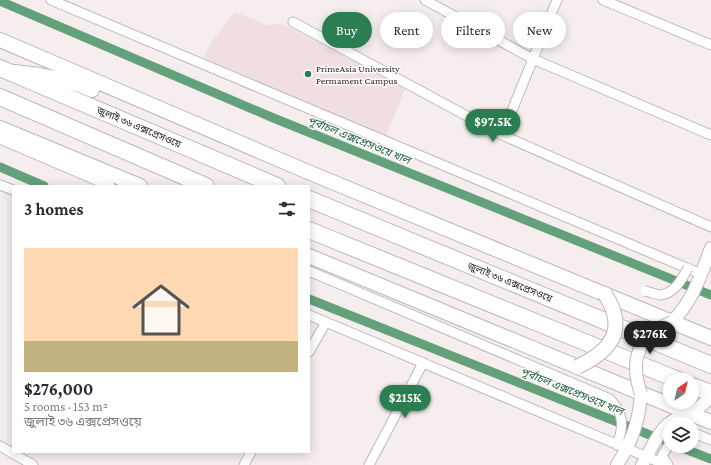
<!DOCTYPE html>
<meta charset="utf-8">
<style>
:root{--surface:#fff;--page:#f7f7f7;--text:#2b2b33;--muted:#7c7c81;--line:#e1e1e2;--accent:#2b7e51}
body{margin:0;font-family:"Crimson Pro","Noto Sans Bengali",serif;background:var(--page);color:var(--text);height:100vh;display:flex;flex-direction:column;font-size:15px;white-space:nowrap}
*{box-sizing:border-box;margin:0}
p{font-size:13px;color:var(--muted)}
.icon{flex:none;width:22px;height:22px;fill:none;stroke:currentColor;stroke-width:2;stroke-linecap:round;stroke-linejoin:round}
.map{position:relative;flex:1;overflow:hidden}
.sheet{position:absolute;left:12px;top:185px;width:298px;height:268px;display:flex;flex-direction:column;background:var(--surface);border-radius:0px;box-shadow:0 2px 10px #0003}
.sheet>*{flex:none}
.top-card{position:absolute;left:322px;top:12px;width:329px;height:36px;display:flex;gap:8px}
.needle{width:26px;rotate:35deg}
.fabs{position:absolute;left:663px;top:373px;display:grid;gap:8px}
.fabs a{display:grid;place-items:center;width:36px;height:36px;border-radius:50%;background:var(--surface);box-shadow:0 2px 10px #0003;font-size:20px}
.price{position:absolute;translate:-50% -34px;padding:0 9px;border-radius:14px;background:var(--accent);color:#fff;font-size:13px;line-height:26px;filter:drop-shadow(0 1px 2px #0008)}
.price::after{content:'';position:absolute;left:50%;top:24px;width:12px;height:9px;margin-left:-6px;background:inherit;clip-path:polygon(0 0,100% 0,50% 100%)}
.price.on{background:#222;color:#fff}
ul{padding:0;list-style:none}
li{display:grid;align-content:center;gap:8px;height:212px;padding:0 12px}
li+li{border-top:1px solid var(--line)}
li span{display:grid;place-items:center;height:124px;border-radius:0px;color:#555}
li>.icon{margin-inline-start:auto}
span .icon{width:72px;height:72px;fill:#fffc;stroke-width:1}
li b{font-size:17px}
h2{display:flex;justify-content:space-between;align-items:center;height:48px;padding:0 12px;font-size:17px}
.pill{padding:0 14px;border-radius:18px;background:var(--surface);box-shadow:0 2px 10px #0003;font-size:14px;line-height:36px}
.pill.on{background:var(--accent);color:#fff}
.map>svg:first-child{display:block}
.built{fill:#f0dee0}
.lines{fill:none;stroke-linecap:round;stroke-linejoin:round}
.canal{stroke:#63a17b;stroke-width:9}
.street-casing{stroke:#bfb7b7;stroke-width:11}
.secondary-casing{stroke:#bfb7b7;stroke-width:14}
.primary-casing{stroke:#bfb7b7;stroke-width:16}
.highway-casing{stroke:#bfb7b7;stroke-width:18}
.street{stroke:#fff;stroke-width:9}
.secondary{stroke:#fff;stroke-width:12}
.primary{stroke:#fff;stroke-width:14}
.highway{stroke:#fff;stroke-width:16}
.street-bridge-casing{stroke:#bfb7b7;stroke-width:11;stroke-linecap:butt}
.secondary-bridge-casing{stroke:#bfb7b7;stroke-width:14;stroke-linecap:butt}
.primary-bridge-casing{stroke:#bfb7b7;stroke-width:16;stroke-linecap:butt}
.street-bridge{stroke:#fff;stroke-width:9}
.secondary-bridge{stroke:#fff;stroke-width:12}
.primary-bridge{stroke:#fff;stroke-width:14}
.poi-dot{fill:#2b7e51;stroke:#fefcfd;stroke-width:1.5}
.labels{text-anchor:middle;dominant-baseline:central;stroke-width:3;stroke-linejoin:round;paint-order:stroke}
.poi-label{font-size:10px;fill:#2c2929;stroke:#fefcfd;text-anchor:start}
.street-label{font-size:10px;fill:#2c2929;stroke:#fefcfd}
.water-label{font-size:11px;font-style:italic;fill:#1c633d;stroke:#fefcfd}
</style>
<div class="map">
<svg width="711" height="465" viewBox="0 0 711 465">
<rect width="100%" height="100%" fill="#f6edee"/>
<!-- built -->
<path class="built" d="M235 12 267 25 283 24 405 89 386 136 204 58 210 44Z"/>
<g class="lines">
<!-- canal -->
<path class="canal" d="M0 1 271 117 711 295
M0 167 44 186
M309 299 670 443
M677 446 711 459"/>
<!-- street casing -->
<g class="street-casing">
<path id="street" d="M51 0 701 274
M425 0 533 59 711 135
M603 0 711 45
M293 22 502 135 711 227
M502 135 557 0
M0 139 110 186
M0 185 13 190
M309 271 610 399C624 414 624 426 617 445
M309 315 666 465
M309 352 326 322
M692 434 699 435 711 440
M0 446 33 465
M244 465 251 452
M369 465 423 363
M668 465 662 456 670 443"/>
</g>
<!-- secondary casing -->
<g class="secondary-casing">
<path id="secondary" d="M672 322C694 299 700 277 711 248
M617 465C632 441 639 422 641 394
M642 465C650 452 656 435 667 425 683 412 699 413 711 395"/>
</g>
<!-- primary casing -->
<g class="primary-casing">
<path id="primary" d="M0 40 308 172 711 338
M15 72C42 75 67 79 92 90
M0 128 140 186
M309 256 711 422"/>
</g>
<!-- highway casing -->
<g class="highway-casing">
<path id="highway" d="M0 68 277 186
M0 97 206 186
M309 199 711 365
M309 230 678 380
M692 386 711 393"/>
</g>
<!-- street -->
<use href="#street" class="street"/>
<!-- secondary -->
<use href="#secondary" class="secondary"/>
<!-- primary -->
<use href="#primary" class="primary"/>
<!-- highway -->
<use href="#highway" class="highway"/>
<!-- street-bridge casing -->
<g class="street-bridge-casing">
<path id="street-bridge" d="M645 291C650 292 657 295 661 295 675 293 682 279 688 268"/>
</g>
<!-- secondary-bridge casing -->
<g class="secondary-bridge-casing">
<path id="secondary-bridge" d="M641 394C629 359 638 336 672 322"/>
</g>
<!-- primary-bridge casing -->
<g class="primary-bridge-casing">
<path id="primary-bridge" d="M577 367C611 351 628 330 605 294"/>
</g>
<!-- street-bridge -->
<use href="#street-bridge" class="street-bridge"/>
<!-- secondary-bridge -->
<use href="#secondary-bridge" class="secondary-bridge"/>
<!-- primary-bridge -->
<use href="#primary-bridge" class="primary-bridge"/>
</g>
<!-- markers -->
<circle class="poi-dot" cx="308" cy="74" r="4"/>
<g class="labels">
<!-- poi labels -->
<g class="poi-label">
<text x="316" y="68">PrimeAsia University<tspan x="316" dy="12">Permament Campus</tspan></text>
</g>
<!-- street labels -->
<g class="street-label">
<text transform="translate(139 127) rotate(23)">জুলাই ৩৬ এক্সপ্রেসওয়ে</text>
<text transform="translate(510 282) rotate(22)">জুলাই ৩৬ এক্সপ্রেসওয়ে</text>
</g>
<!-- water labels -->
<g class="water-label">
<text transform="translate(359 140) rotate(22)">পূর্বাচল এক্সপ্রেসওয়ে খাল</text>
<text transform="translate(572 391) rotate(22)">পূর্বাচল এক্সপ্রেসওয়ে খাল</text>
</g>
</g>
</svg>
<div class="fabs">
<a><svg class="needle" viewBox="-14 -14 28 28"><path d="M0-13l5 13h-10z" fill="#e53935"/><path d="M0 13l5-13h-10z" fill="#7c7c81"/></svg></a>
<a><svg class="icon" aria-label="layers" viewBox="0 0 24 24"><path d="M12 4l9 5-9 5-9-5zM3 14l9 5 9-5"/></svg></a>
</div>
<b class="price" style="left:493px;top:143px">$97.5K</b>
<b class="price on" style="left:650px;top:355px">$276K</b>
<b class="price" style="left:405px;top:419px">$215K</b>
<div class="top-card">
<a class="pill on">Buy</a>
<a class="pill">Rent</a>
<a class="pill">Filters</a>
<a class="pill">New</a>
</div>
<section class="sheet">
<h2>3 homes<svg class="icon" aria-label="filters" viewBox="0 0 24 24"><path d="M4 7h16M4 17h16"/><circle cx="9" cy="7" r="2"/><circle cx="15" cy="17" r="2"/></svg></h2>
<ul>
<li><span style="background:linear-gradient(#ffd9b3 75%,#c2b280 0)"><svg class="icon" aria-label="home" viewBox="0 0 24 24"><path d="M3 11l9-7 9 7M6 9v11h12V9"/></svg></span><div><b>$276,000</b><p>5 rooms · 153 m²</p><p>জুলাই ৩৬ এক্সপ্রেসওয়ে</p></div></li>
</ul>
</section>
</div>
